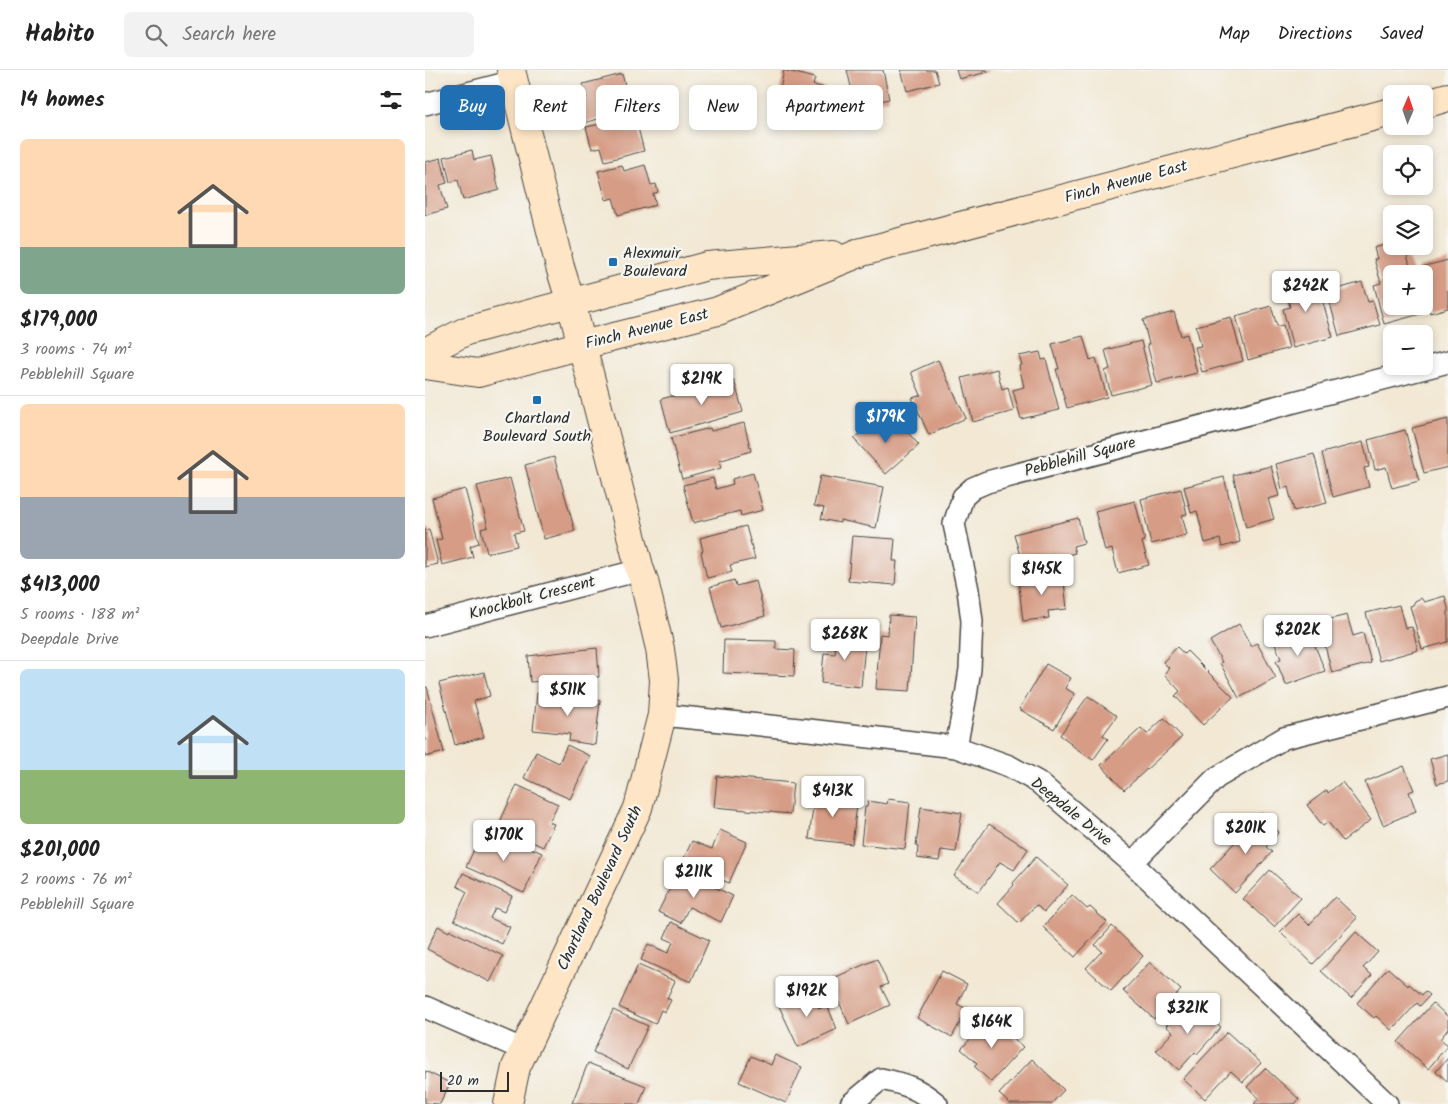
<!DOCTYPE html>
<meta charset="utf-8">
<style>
:root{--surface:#fff;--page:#f2f2f2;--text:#222;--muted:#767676;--line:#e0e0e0;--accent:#1f6fb2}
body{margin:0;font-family:Kalam,sans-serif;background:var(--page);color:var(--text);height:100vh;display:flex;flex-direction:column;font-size:19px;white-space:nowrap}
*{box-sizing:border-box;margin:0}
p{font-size:16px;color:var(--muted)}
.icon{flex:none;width:28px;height:28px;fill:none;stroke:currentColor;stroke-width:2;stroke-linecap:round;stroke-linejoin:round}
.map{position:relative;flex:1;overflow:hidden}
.details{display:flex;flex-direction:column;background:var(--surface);width:425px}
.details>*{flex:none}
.guide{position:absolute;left:15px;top:15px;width:475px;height:45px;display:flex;gap:10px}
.needle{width:32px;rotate:2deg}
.tools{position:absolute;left:958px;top:15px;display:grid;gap:10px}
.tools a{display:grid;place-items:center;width:50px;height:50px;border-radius:8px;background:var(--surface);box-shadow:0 2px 8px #0003;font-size:25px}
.scale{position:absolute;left:15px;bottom:12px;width:69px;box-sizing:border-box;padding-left:5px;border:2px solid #2b2b2b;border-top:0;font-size:14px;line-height:18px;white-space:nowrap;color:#2b2b2b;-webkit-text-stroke:4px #f6f6f2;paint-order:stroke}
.price{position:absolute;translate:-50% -42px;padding:0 11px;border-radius:5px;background:#fff;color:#222;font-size:16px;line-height:32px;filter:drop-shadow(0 1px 2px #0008)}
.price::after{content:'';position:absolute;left:50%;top:30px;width:15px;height:11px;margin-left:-8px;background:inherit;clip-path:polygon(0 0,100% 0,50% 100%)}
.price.on{background:var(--accent);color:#fff}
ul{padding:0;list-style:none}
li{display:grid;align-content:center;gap:10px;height:265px;padding:0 20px}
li+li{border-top:1px solid var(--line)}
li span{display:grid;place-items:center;height:155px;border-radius:8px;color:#555}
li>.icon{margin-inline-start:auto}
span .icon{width:90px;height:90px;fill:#fffc;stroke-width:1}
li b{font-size:21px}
h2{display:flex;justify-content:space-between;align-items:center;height:60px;padding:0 20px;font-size:21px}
.chip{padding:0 18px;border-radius:8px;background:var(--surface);box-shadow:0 2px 8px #0003;font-size:18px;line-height:45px}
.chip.on{background:var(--accent);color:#fff}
header{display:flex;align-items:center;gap:30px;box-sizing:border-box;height:70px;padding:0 25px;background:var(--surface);border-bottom:1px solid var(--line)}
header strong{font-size:24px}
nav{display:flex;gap:28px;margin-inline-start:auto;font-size:18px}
.search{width:350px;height:45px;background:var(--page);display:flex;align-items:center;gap:12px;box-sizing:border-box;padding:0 18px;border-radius:8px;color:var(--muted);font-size:19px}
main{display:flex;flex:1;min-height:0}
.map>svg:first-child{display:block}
.building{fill:#d69c85}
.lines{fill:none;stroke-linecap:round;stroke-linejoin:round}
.street-casing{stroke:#494744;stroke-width:24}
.secondary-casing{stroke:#494744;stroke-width:30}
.street{stroke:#fff;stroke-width:21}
.secondary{stroke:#fde5c5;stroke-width:28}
.poi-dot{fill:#1f6fb2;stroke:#f6f6f2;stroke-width:2}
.labels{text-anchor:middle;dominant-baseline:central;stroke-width:4.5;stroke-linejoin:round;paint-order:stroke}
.street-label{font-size:16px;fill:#2b2b2b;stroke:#f6f6f2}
.poi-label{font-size:16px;fill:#2b2b2b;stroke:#f6f6f2;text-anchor:start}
</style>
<header>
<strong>Habito</strong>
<div class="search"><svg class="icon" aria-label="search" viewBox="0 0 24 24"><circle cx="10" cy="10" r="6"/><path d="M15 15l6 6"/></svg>Search here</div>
<nav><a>Map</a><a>Directions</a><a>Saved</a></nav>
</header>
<main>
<section class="details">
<h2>14 homes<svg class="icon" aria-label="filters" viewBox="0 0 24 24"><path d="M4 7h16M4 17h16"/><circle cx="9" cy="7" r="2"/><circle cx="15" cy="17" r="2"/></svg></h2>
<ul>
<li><span style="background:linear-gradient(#ffd9b3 70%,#7fa58c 0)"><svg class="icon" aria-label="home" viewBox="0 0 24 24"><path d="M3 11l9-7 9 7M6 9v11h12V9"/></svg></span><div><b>$179,000</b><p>3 rooms · 74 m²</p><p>Pebblehill Square</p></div></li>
<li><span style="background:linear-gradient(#ffd9b3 60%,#9aa5b1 0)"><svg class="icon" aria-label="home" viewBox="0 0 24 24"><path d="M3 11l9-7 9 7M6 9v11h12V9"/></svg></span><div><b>$413,000</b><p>5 rooms · 188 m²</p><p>Deepdale Drive</p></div></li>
<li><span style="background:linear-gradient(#bfe0f5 65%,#8fb573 0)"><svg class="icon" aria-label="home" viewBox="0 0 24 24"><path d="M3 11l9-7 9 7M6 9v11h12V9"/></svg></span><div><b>$201,000</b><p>2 rooms · 76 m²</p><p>Pebblehill Square</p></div></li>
</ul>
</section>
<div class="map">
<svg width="1023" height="1034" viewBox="0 0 1023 1034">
<rect width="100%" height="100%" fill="#f6f6f2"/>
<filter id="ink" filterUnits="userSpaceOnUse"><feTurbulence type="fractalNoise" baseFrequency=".02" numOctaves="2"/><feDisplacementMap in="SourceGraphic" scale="10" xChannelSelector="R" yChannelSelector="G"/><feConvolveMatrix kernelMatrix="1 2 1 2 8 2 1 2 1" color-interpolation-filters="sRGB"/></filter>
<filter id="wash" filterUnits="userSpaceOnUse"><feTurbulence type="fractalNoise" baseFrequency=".0096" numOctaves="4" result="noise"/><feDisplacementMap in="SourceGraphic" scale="20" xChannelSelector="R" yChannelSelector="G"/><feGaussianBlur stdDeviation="1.12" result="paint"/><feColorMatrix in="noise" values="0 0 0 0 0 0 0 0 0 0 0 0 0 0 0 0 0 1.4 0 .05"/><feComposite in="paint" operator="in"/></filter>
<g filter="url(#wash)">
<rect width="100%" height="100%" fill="#f2e8d4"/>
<g id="blocks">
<!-- building -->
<path class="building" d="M359 0 390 8 388 15 401 18 393 53 379 49 378 53 356 48 361 26 354 24Z
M422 0H458L464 29 431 37Z
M476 0H510L514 13 482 21Z
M531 0H562L563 2 534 9Z
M197 4 205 34 182 40 184 46 159 53 152 31 162 28 158 14Z
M211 50 219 81 180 91 176 77 167 79 161 57 185 52 186 57Z
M47 80 49 90 66 86 74 120 38 130 33 110 25 112 19 87Z
M16 88 22 113 15 115 22 139 0 145V92Z
M197 95 199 101 220 95 226 115 231 114 233 122 228 124 231 135 193 145 188 128 181 130 173 101Z
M966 173V176H978L979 182 981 181 987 204H966V236H997L999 243 959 254 949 215 956 213 949 189H952L949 178Z
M1023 190V238L1005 243 999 220V204H994L993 198Z
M890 205 908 267 868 278 858 239 865 237 859 213Z
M937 212 943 232 948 231 955 255 914 266 902 222Z
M846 236 852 256 858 255 864 278 823 290 811 246Z
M749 242 756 266 762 264 772 303 732 313 722 274H724L718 250Z
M806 247 818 291 777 302 770 277 776 276 771 256Z
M658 266 665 290 671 288 682 327 642 338 631 299H634L627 274Z
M716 271 727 315 686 325 680 301 685 299 680 280Z
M615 282 617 290 621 289 634 340 596 349 588 320 599 317 594 296 597 295 594 286Z
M513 290 541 348 504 365 487 328 496 325 486 302Z
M572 299 577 319 583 317 589 341 548 352 537 308Z
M309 310 318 342 245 363 236 329Z
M455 346 470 362 477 356 494 375 461 404 429 369Z
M1023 349V397L999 403 987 358Z
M319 353 326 381 294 391 296 398 257 409 246 368 285 358 286 361Z
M980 360 994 411 967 418 961 397 950 400 943 370Z
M938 372 944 397 939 398 944 417 908 427 897 383Z
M889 384 902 433 869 441 863 417 857 419 851 394Z
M129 387 150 461 119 469 100 395Z
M846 396 854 426 843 429 849 449 821 457 808 405Z
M328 403 338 440 316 446 315 441 268 453 258 415 288 408 291 419 308 414 307 409Z
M395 406 459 417 451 458 415 450V453L396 449 399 438 389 436Z
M799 407 815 472 797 477 795 469 780 473 772 441 766 443 759 417Z
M85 408 99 461 89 463 92 476 62 483 56 459 63 457 52 416Z
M40 419 54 473 45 476 48 487 17 495 11 470 17 469 7 428Z
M756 419 762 444 757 445 762 465 726 474 716 429Z
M710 431 720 471 717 472 724 495 693 503 687 479 680 481 670 441Z
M653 448 659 473 648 476 650 483 598 497 589 464Z
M321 456 330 489 305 495 307 502 282 508 276 482 278 481 275 468Z
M4 459 13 494 0 497V460Z
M427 466 470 469 468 491H472L470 515 423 511Z
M638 503 642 539 623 541 624 548 598 551 593 508Z
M309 510 311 516 331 511 340 546 296 558 285 517Z
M1020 526 1023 538V572L997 579 985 536 988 535 990 531 996 528 999 532Z
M974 535 980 558 987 557 993 580 954 591 941 543Z
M464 545 490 547 485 621 451 619 455 564 463 565Z
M922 545 928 566 938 563 946 593 907 603 894 552Z
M814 554 826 576 832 573 851 608 814 628 795 593 797 592 785 571Z
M883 558 900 601 861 615 851 591 856 589 849 571Z
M412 562 441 565 436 617 396 613 399 583 410 584Z
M299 570 351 571V579L370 580 369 606 298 603Z
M752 577 759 584 762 581 808 627 778 655 750 626 755 621 739 604 744 598 738 592Z
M172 578 174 607 105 612 103 586Z
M621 594 646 608 640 618 650 624 629 659 594 639Z
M59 602 65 626 49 631 59 667 30 675 14 613Z
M0 617H2L19 682 0 687Z
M112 623 175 631 170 675 144 671 145 664 108 660Z
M663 626 692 646 678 665 683 669 668 690 645 674 646 673 635 665Z
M739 648 757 667 699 720 676 695 716 658 722 664Z
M142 675 165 686 145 729 99 708 111 682 134 693Z
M1023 684V711L1012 714 1005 689Z
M979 696 989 720 984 722 991 741 958 755 940 712Z
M292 706 368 713 365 744 289 737Z
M917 712 946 750 918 771 903 752 898 756 882 735 902 720 903 723Z
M92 715 133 734 124 752 129 754 118 777 73 756Z
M390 722 433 727 427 774 384 769Z
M463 729 485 732 480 779 436 774 440 737H442L443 731 462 734Z
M496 737 537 743 531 782 516 780 514 791 492 788 493 777 491 776Z
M835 745 854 762 841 777 847 782 810 823 785 799Z
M564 754 603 779 589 800 575 792 554 822 529 806Z
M295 760 322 772 304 813 257 792 267 771 287 779Z
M57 762 91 778 94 773 117 783 99 823 41 797Z
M611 787 643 815 619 842 611 835 594 853 573 833 589 815 588 813Z
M254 800 308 826 296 852 264 837 256 853 233 842Z
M845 800 876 828 849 857 818 829Z
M38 803 87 826 79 842 70 838 65 848 85 857 77 874 29 850 42 822 32 816Z
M647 825 662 839 665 837 682 852 650 887 618 857Z
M910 827 932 848 888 894 855 862 873 844 884 855Z
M246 852 284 870 266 912 216 890 223 874 243 883 248 872 239 868Z
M13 856 24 862 25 860 78 886 65 912 2 879Z
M687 856 718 886 686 921 661 898 677 881 670 875Z
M931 862 953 882 938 898 947 905 926 928 896 901Z
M452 889 463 914 456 917 465 935 424 954 404 910Z
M725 892 756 920 729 949 698 921Z
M213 895 250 911 242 928 246 930 240 942 236 940 230 954 194 937Z
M963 898 983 916 984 914 997 925 1000 921 1005 925 995 936 992 933 971 956 970 955 966 960 951 946 949 948 932 933Z
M517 901 542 914 532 934 542 939 527 967 492 948Z
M385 920 394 939 402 935 412 959 373 977 353 934Z
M765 929 796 957 772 984 770 982 754 1000 731 980 748 962 741 956Z
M1008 933 1023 947V959L1015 969 1023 975 1003 999 973 972Z
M188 940 223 956 203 999 168 982Z
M566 947 598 977 566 1012 549 996 552 993 536 979Z
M802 962 836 993 818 1012 806 1001 780 1029 758 1009Z
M350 985 377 997 361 1033 314 1012 326 986 346 995Z
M1023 988V1012L1011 1001Z
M607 989 639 1020 626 1034H585L574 1024Z
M163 993 221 1016 214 1034 147 1033Z
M840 998 874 1029 870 1034H829L834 1028 822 1017Z
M0 1001 25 1013 15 1034 0 1033Z"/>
</g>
</g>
<g filter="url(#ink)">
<use href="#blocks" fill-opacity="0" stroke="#494744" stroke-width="1"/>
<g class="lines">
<!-- street casing -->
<g class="street-casing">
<path id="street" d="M0 34 89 11
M0 556 215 500
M237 645 384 660 531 677 584 696 613 712 707 793 962 1034
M531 677 541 626 545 599 547 551 543 520 529 454 538 427 548 418 562 412 1023 292
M707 793 791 708 859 668 1023 627
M0 937 99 980
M426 1034 456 1009C480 1014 493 1018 512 1034"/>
</g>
<!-- secondary casing -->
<g class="secondary-casing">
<path id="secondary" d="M999 34 1023 27
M0 282 41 261 282 196 408 185
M0 295 53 303 157 275 293 241 437 182 966 42
M83 1034 91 997 213 738 237 645 239 610 235 579 219 511 215 500 146 233 135 197 86 0"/>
</g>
<!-- street -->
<use href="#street" class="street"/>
<!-- secondary -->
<use href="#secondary" class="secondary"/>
</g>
</g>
<!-- markers -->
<g class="poi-dot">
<rect x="183" y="187" width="10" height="10" rx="2.5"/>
<rect x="107" y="325" width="10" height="10" rx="2.5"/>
</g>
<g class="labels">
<!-- street labels -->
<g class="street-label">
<text transform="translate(701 112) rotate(-15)">Finch Avenue East</text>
<text transform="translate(222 259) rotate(-14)">Finch Avenue East</text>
<text transform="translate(655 387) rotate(-15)">Pebblehill Square</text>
<text transform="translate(107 528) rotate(-15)">Knockbolt Crescent</text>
<text transform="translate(646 742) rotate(39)">Deepdale Drive</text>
<text transform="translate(175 818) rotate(-65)">Chartland Boulevard South</text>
</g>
<!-- poi labels -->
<g class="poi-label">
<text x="198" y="183">Alexmuir<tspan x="198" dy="18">Boulevard</tspan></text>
<text x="112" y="348" text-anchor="middle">Chartland<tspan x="112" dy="18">Boulevard South</tspan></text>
</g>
</g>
</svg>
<div class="tools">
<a><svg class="needle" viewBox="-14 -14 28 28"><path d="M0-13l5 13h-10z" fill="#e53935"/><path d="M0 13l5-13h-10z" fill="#767676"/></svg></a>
<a><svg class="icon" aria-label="locate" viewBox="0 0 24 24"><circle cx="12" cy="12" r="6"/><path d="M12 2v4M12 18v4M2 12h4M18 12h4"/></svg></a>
<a><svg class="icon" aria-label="layers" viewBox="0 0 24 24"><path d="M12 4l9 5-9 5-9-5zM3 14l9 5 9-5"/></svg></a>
<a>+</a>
<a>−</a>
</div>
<div class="scale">20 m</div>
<b class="price" style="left:881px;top:243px">$242K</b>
<b class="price" style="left:277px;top:336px">$219K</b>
<b class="price on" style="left:461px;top:374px">$179K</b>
<b class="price" style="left:617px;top:526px">$145K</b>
<b class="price" style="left:873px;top:587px">$202K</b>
<b class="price" style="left:420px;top:591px">$268K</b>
<b class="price" style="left:143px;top:647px">$511K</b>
<b class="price" style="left:408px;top:748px">$413K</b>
<b class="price" style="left:821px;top:785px">$201K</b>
<b class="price" style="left:79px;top:792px">$170K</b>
<b class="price" style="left:269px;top:829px">$211K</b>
<b class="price" style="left:382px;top:948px">$192K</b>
<b class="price" style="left:763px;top:965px">$321K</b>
<b class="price" style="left:567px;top:979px">$164K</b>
<div class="guide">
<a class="chip on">Buy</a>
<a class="chip">Rent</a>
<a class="chip">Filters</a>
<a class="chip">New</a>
<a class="chip">Apartment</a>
</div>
</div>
</main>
